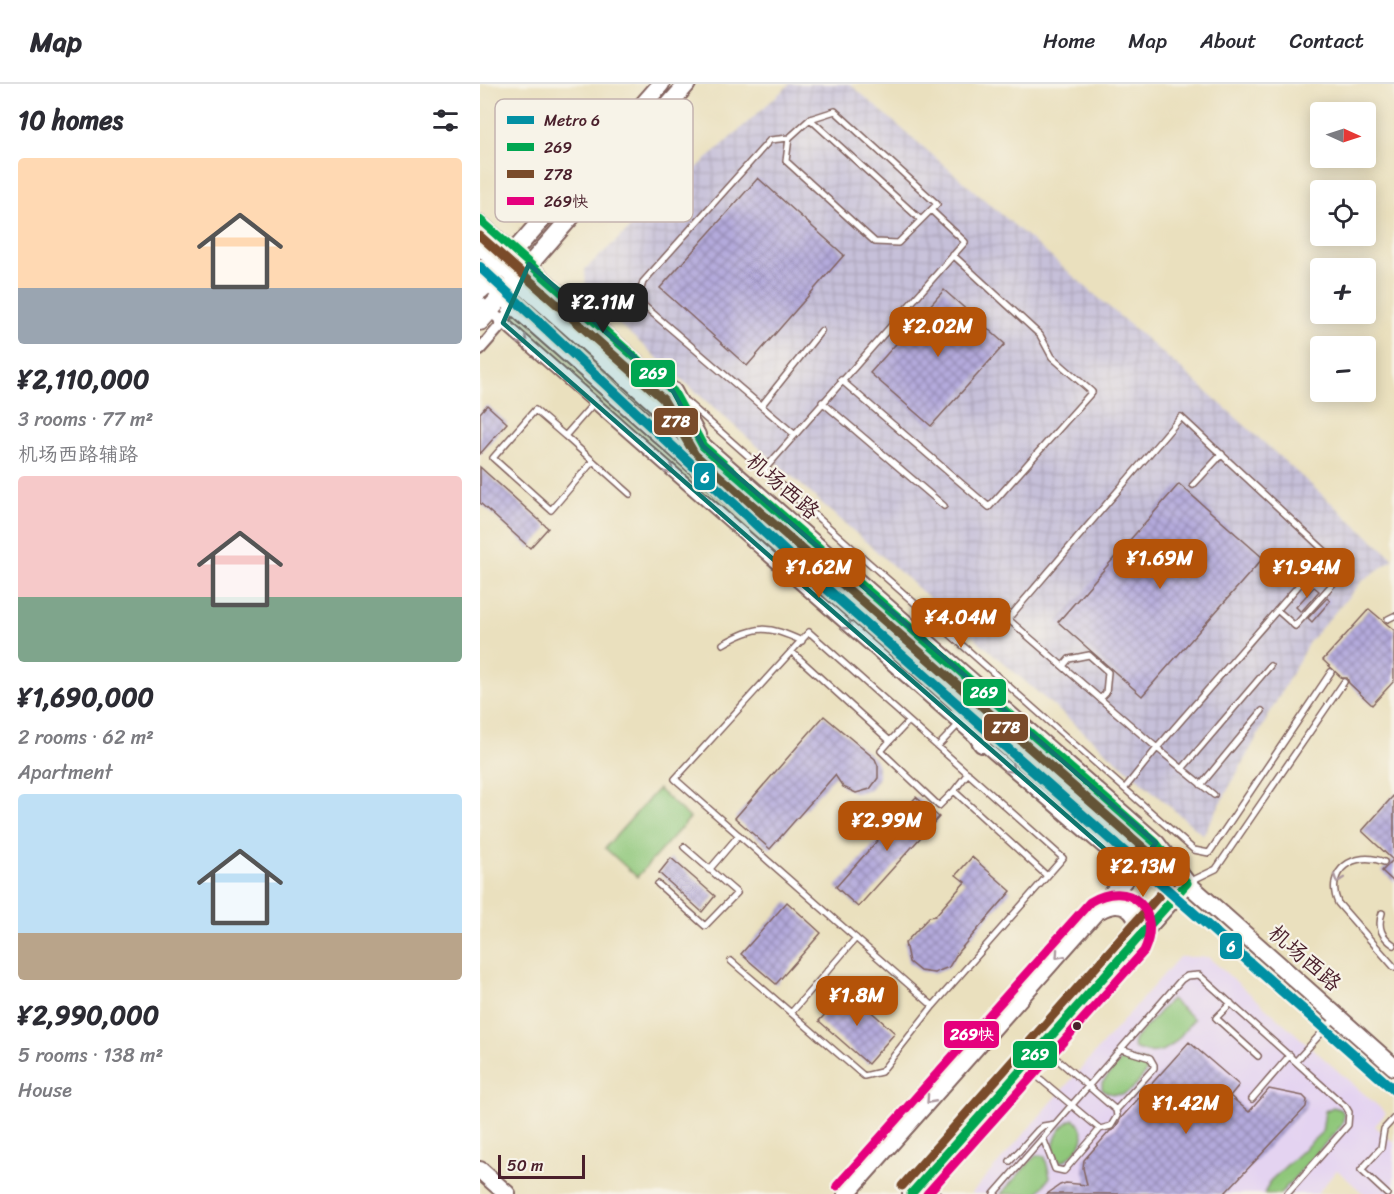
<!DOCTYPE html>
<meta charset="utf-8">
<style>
:root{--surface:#fff;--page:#f7f7f7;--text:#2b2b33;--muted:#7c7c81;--line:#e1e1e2;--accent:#b45309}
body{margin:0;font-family:Sriracha,"LXGW WenKai TC",sans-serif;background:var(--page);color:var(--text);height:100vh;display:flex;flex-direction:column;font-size:22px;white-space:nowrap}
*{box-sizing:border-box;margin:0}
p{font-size:20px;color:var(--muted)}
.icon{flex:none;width:33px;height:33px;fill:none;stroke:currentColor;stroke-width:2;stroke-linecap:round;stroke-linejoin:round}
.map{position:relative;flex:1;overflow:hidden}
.details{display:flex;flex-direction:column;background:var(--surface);width:480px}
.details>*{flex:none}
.needle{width:39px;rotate:93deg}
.tools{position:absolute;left:830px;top:18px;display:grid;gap:12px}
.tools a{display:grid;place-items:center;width:66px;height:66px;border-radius:6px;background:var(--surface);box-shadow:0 3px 15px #0003;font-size:30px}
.scale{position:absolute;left:18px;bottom:15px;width:87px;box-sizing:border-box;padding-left:6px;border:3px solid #4a1f2b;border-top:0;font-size:16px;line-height:21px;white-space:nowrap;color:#4a1f2b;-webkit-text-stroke:4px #f7f3e8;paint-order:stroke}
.price{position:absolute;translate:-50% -51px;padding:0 14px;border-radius:12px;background:var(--accent);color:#fff;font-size:20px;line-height:39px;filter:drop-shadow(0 2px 3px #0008)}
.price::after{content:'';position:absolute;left:50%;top:36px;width:18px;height:14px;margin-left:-9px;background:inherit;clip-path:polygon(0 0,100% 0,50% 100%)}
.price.on{background:#222;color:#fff}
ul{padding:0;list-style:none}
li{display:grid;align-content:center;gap:12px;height:318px;padding:0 18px}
li span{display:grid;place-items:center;height:186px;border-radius:6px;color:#555}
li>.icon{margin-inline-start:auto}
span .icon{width:108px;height:108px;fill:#fffc;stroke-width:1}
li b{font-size:26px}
h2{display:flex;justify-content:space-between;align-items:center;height:72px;padding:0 18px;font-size:26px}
header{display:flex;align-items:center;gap:36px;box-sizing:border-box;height:84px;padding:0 30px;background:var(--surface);border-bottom:2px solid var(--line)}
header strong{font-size:28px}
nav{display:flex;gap:33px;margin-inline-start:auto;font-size:21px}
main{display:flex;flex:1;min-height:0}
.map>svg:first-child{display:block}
.built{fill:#e4d3f1}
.industrial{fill:url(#industrial-grid)}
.garden{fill:#8fc77a;stroke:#6c7352;stroke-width:1.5}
.building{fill:url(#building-cross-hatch)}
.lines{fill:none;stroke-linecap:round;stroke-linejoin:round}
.lane-casing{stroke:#82635e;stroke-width:8}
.street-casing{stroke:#82635e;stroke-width:14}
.secondary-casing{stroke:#82635e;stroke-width:20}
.primary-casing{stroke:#82635e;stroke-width:21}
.lane{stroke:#fff;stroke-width:5}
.street{stroke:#fff;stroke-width:10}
.secondary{stroke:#fff;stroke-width:16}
.primary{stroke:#fff;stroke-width:18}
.bus-1-casing{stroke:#f7f3e8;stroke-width:14}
.bus-2-casing{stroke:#f7f3e8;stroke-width:14}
.bus-3-casing{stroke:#f7f3e8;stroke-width:14}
.bus-1{stroke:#00a651;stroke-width:9}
.bus-2{stroke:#7a4b2a;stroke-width:9}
.bus-3{stroke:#e5007d;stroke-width:9}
.metro-1-casing{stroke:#f7f3e8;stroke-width:15}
.metro-1{stroke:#0290a4;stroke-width:10}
.oneway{stroke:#ae9aa0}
.marked{fill:#0f766e;fill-opacity:0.2;stroke:#0f766e;stroke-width:4.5;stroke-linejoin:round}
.bus-dot{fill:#4a1f2b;stroke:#f7f3e8;stroke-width:2}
.labels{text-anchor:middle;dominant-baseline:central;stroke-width:4.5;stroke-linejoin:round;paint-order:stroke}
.street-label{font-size:22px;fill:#4a1f2b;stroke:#f7f3e8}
.key{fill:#f7f3e8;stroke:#c3b3af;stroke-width:1.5}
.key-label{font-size:16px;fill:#4a1f2b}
.line-badge{stroke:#f7f3e8;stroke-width:2}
.badge-label{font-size:16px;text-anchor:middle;font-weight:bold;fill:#fff}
</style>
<header>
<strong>Map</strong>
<nav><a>Home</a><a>Map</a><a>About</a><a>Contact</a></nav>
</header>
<main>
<section class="details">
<h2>10 homes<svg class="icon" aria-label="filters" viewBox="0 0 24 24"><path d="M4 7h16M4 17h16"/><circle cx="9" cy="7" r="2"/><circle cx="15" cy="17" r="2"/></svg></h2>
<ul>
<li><span style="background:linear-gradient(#ffd9b3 70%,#9aa5b1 0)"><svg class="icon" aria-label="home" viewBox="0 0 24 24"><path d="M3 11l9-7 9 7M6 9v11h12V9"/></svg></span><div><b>¥2,110,000</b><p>3 rooms · 77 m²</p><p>机场西路辅路</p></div></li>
<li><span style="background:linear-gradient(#f6c9c9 65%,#7fa58c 0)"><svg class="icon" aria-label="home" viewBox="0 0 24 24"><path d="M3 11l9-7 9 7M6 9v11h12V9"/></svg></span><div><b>¥1,690,000</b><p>2 rooms · 62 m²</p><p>Apartment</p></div></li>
<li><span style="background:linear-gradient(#bfe0f5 75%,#b9a48a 0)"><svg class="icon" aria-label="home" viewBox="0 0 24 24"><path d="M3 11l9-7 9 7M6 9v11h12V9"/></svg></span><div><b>¥2,990,000</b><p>5 rooms · 138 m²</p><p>House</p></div></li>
</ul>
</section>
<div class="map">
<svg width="914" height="1110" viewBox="0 0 914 1110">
<defs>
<pattern id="industrial-grid" width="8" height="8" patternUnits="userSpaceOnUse" patternTransform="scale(1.5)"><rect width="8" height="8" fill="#c6c0d9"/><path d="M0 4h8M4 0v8" fill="none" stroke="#aca5ba"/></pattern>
<pattern id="building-cross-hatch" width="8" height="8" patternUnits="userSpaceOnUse" patternTransform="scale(1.5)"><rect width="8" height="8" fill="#b4aadc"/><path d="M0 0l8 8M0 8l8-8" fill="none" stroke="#948ab3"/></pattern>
</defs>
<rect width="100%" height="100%" fill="#f7f3e8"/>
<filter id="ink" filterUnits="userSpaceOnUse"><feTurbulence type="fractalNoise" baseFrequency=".0167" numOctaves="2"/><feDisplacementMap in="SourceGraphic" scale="12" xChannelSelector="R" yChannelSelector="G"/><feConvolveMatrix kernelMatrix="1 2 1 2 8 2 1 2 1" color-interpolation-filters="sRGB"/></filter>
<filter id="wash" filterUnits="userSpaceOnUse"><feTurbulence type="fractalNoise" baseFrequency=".008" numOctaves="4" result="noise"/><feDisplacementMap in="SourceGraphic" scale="24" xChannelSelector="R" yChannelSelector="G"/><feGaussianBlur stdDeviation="1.35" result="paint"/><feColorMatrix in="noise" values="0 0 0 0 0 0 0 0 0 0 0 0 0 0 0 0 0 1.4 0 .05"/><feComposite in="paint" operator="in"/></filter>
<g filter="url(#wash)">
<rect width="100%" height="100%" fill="#eae0be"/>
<!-- built -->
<path class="built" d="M699 873H728L906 1029 895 1042 914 1059V1110H884L857 1086 837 1110H491Z"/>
<!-- industrial -->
<path class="industrial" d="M310 0H370L715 297 914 475 883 496 829 558 723 751 489 549 106 211 105 185Z"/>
<!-- garden -->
<path class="garden" d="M178 705 210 734 157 793 125 764Z
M691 915 714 935C695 957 687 978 654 964L653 961 655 955Z
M649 975 665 977 668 981C667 990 654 1005 646 1009 640 1012 627 1010 622 1005V999L641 976Z
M853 1023 862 1026 864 1031 862 1041 800 1110H784L790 1097 842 1048 845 1027Z
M593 1035 598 1038C600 1042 603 1048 603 1052 603 1061 588 1077 580 1078 566 1064 578 1043 593 1035Z
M556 1071H562L565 1073 570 1093 557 1110H521Z"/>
<g id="blocks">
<!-- building -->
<path class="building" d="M278 94 364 171 267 282 180 204Z
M464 206 525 260 451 342 390 289Z
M7 321 27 339 0 370V329Z
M0 383 68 444 50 464 0 419Z
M699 400 783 474 662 612 578 538Z
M834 503 839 507 821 528 816 523Z
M847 514 850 517 832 538 828 534Z
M889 525 914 546V597L892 621 869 599 867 594H862L843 576Z
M344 632 395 675 398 682V694L390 705 376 709 363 703 355 691 290 765 255 734Z
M914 711V798L902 787 913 776 882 747Z
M436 713 459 733 378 823 356 803Z
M492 773 531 807 478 868 469 883 454 889 440 887 429 878 425 859 449 833 455 832 485 798 476 791Z
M191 774 235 812 222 828 179 789Z
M307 818 341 849 296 900 261 870Z
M367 906 415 949 388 980 339 937Z
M709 958 759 1001 750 1012 769 1028 789 1005 823 1012 827 1016 826 1023 744 1110H567L580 1101 586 1099 607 1101 603 1084 604 1076 630 1047 635 1045 641 1034Z"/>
</g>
</g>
<g filter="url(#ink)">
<use href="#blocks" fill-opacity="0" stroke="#82635e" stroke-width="1.5"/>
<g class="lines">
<!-- lane casing -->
<g class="lane-casing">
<path id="lane" d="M330 35 441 136
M309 54 290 56 163 198 159 211 163 221 314 350
M361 296 509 423 612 308 572 273 560 251 473 171
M207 318 714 766 729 769 851 588
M342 318 464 422
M282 321 341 247
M85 352 113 377 71 426 13 374 55 326 85 352 114 319
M113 377 150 410
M284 386 485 158 451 126 418 159 395 158 306 77 309 54 330 35 355 27 457 120 451 126
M713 401 742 370
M797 526 815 542 866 485 847 469
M908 535 914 532
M329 548 583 774 453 922 195 695Z
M243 560C277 541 287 541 322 557
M312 568 410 657 429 637
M583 582 589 575 609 571 628 588 626 609 620 615
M410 657 401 667 459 722 474 707
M458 662 479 640
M702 685 790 582
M488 689 474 707 567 792
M721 701 782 627
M645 704 677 664 528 535 701 333 847 469 677 664 734 711
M904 778C875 766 844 786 858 819L914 883
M229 786 259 751
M709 798 736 785 864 598
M178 800 225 842 257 809 204 763
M902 829C897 844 902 853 914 861
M251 877 384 992 401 988 453 922
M751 919 736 934 778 972
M311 929 376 854
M816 977 856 933
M546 983 620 1045 631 1042 637 1032 636 1026 564 964
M772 1015 810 971
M636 1026 674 984V981L670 974 641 965
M563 1054 575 1085 584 1087 620 1045
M530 1077 558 1046 563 1042 575 1040
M444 1097 458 1110
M514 1110 701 896 707 892 719 891 866 1023 869 1028 868 1041 807 1110
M907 1110 881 1086 901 1064 904 1045 914 1034"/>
</g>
<!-- street casing -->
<g class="street-casing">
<path id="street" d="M0 136 193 307
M0 218 502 660 651 788 697 797
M0 265 23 239 42 197"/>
</g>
<!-- secondary casing -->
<g class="secondary-casing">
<path id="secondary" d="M0 163 223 362 676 759 707 799 914 983
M15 189 181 0
M0 192 470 607 664 774 699 794
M30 203 207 0
M193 307 217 351
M478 620 502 660
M620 826C646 811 666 833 654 859
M0 1086 27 1110
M366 1110 670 767
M431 1110 707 799"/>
</g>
<!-- primary casing -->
<g class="primary-casing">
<path id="primary" d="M0 206 7 199
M0 237 22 212"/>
</g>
<!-- lane -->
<use href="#lane" class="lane"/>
<!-- street -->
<use href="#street" class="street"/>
<!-- secondary -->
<use href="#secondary" class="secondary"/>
<!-- primary -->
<use href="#primary" class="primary"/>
<!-- bus-1 casing -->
<g class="bus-1-casing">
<path id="bus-1" d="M0 136 193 307 223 362 676 759 707 799 431 1110"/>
</g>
<!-- bus-2 casing -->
<g class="bus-2-casing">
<path id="bus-2" d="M0 152 183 315 215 371 667 767 691 798 422 1102"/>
</g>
<!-- bus-3 casing -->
<g class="bus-3-casing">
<path id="bus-3" d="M357 1102 610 818C650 794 683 826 664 867L447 1110"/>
</g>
<!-- bus-1 -->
<use href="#bus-1" class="bus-1"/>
<!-- bus-2 -->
<use href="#bus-2" class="bus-2"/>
<!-- bus-3 -->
<use href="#bus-3" class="bus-3"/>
<!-- metro-1 casing -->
<g class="metro-1-casing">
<path id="metro-1" d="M0 183 312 474 914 1006"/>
</g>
<!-- metro-1 -->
<use href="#metro-1" class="metro-1"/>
</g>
<!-- one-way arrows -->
<defs><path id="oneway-chevron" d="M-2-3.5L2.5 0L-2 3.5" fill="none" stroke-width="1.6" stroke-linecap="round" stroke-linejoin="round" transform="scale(1.5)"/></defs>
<g class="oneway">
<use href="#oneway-chevron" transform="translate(44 257) rotate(41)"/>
<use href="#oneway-chevron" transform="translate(190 386) rotate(41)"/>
<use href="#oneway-chevron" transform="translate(368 542) rotate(41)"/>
<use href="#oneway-chevron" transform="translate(531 685) rotate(41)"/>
<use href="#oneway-chevron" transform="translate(858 795) rotate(108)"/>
<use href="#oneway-chevron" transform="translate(579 871) rotate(132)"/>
<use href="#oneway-chevron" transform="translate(450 1016) rotate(132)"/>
</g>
</g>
<!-- marked area -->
<path class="marked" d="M49 180 193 307 223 362 676 759 651 788 23 239Z"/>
<!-- markers -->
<circle class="bus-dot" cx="597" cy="942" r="5"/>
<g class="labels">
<!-- street labels -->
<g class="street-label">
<text transform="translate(303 402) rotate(41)">机场西路</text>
<text transform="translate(825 874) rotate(41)">机场西路</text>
</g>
</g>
<!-- legend -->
<rect x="15" y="15" width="198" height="123" rx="9" class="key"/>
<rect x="27" y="32" width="27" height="8" fill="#0290a4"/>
<rect x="27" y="59" width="27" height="8" fill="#00a651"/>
<rect x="27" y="86" width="27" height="8" fill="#7a4b2a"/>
<rect x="27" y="113" width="27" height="8" fill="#e5007d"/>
<g class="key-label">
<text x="64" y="42">Metro 6</text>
<text x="64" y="69">269</text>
<text x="64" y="96">Z78</text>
<text x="64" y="123">269快</text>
</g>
<g class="line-badge">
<rect x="150" y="275" width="46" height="29" rx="6" fill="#00a651"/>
<rect x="173" y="323" width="46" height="29" rx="6" fill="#7a4b2a"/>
<rect x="213" y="378" width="23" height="29" rx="6" fill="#0290a4"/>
<rect x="482" y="594" width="45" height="29" rx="6" fill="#00a651"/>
<rect x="503" y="629" width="46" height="29" rx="6" fill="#7a4b2a"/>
<rect x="739" y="848" width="24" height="28" rx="6" fill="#0290a4"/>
<rect x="463" y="936" width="57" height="29" rx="6" fill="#e5007d"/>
<rect x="532" y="956" width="46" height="29" rx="6" fill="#00a651"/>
</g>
<g class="badge-label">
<text x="173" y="295">269</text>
<text x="196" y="343">Z78</text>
<text x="225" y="399">6</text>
<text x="504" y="614">269</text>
<text x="526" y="649">Z78</text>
<text x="751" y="868">6</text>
<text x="492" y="956">269快</text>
<text x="555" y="976">269</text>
</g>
</svg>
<div class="tools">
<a><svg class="needle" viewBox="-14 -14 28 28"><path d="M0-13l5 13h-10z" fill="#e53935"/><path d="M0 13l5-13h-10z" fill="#7c7c81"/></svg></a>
<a><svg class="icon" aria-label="locate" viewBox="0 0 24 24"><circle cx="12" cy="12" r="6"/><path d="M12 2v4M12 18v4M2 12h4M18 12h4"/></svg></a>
<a>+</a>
<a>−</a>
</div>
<div class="scale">50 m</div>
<b class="price on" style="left:123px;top:250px">¥2.11M</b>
<b class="price" style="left:458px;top:274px">¥2.02M</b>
<b class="price" style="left:680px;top:506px">¥1.69M</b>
<b class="price" style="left:339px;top:515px">¥1.62M</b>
<b class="price" style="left:827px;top:515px">¥1.94M</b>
<b class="price" style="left:481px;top:565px">¥4.04M</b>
<b class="price" style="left:407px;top:768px">¥2.99M</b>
<b class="price" style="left:663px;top:814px">¥2.13M</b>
<b class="price" style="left:377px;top:943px">¥1.8M</b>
<b class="price" style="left:706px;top:1051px">¥1.42M</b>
</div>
</main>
